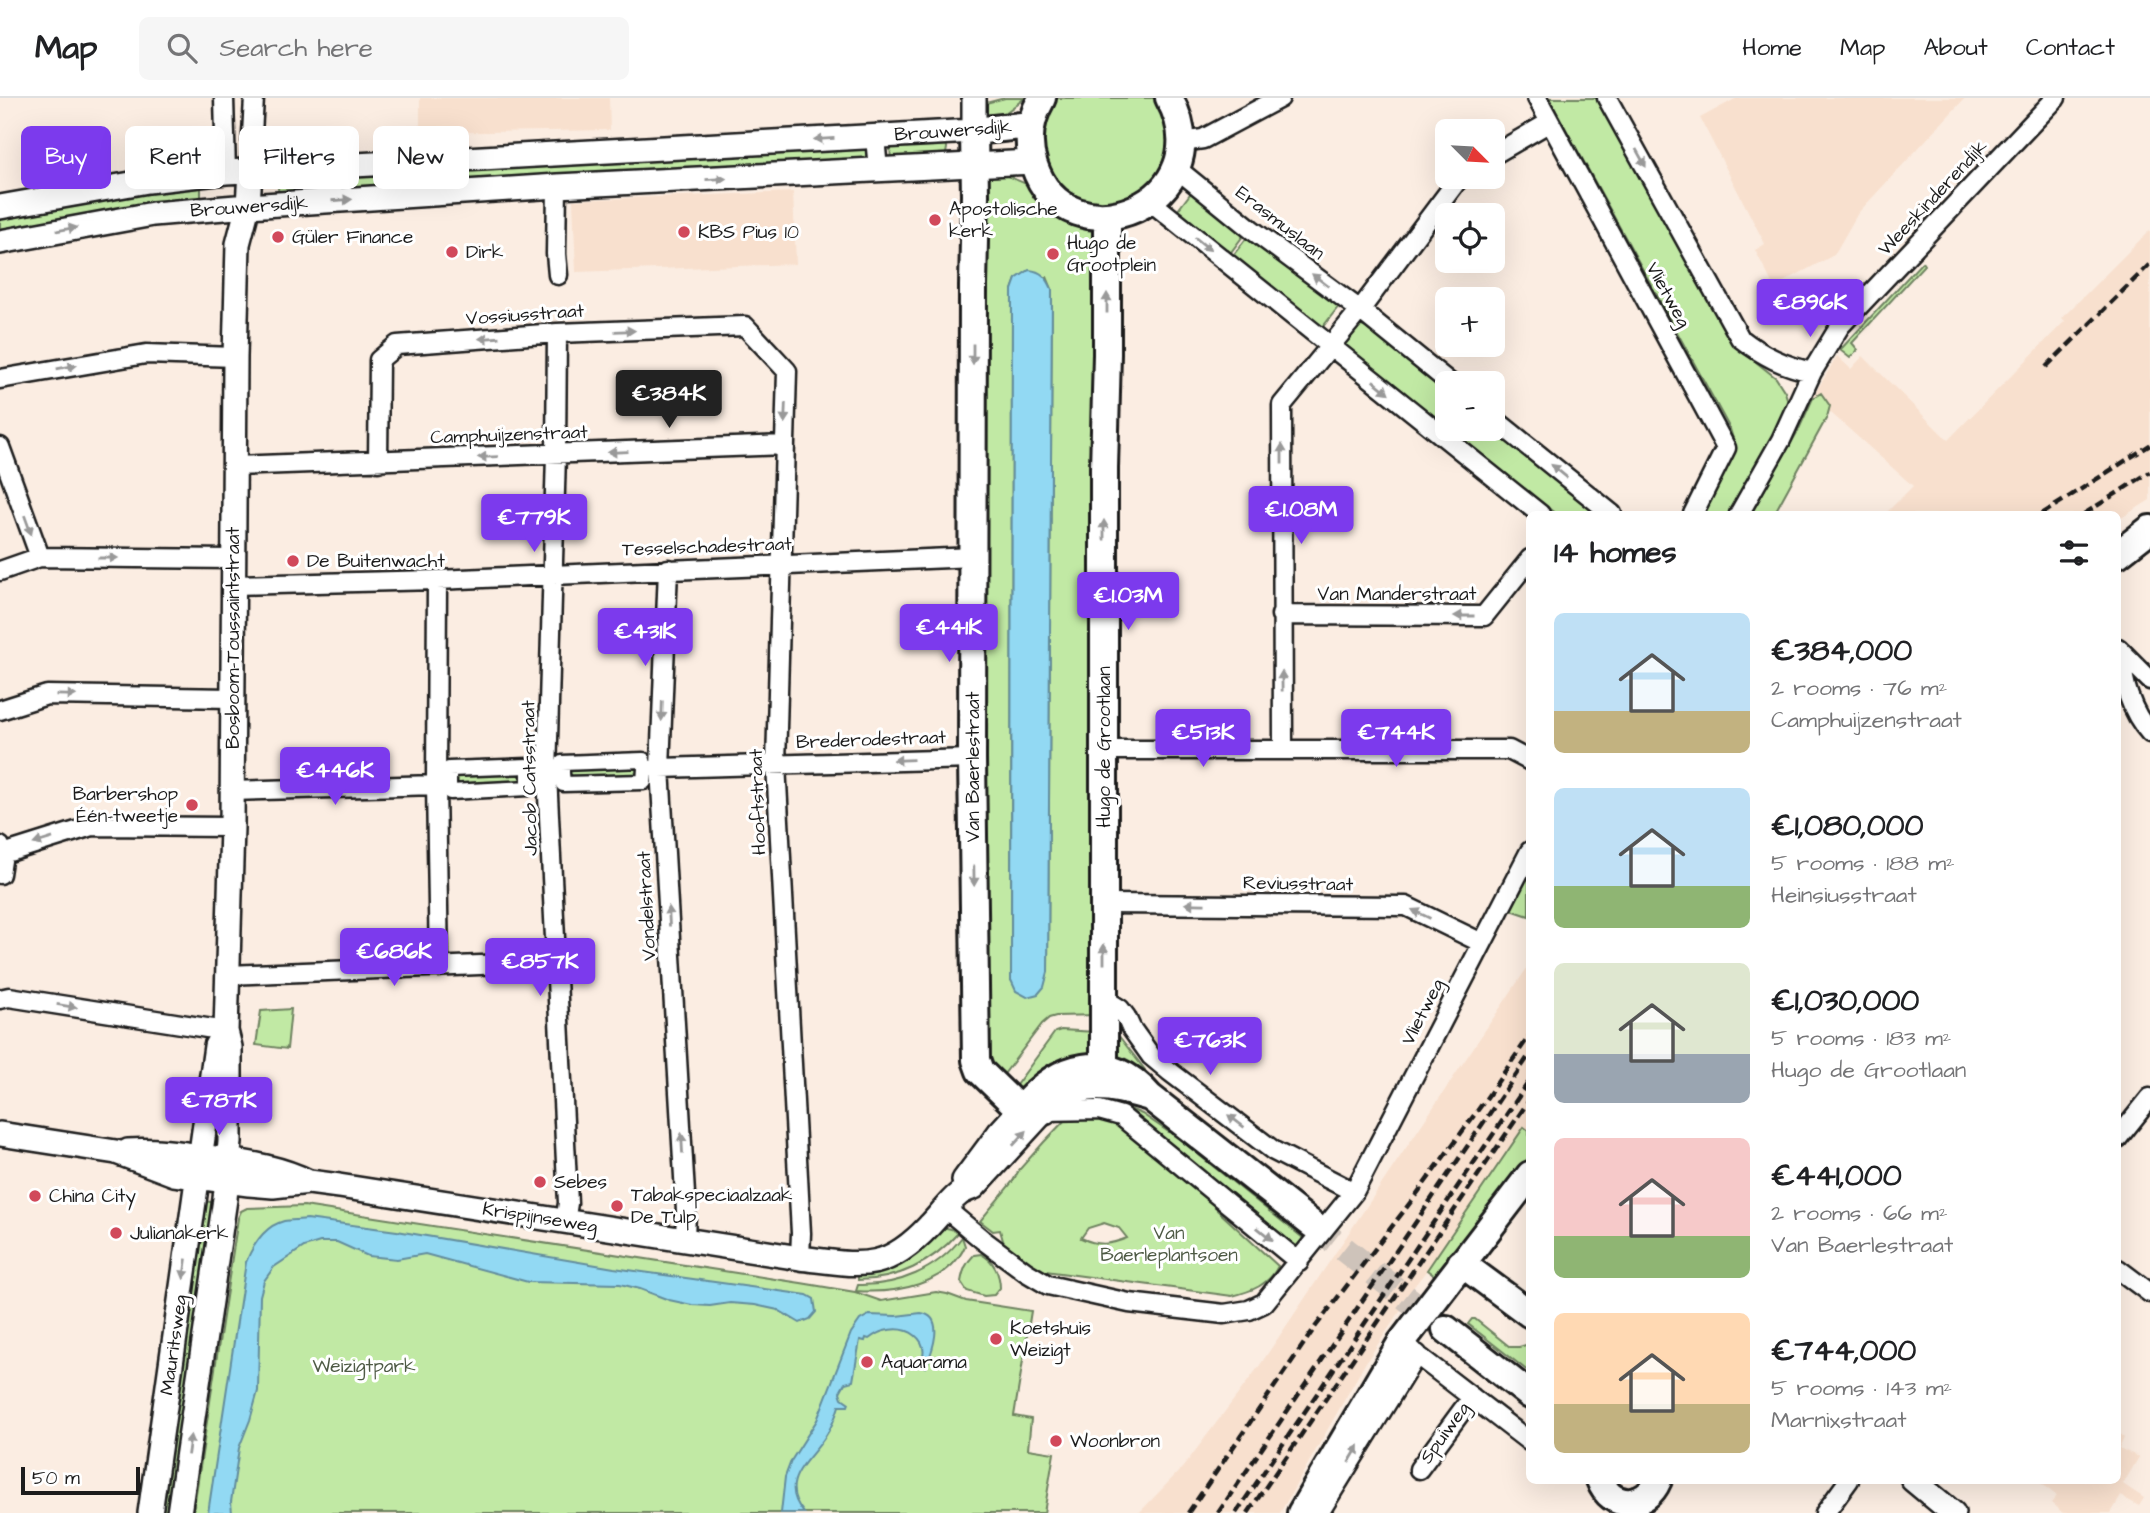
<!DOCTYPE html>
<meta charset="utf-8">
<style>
:root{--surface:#fff;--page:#f6f6f6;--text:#202124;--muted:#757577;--line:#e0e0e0;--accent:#7c3aed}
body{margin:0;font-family:"Architects Daughter",sans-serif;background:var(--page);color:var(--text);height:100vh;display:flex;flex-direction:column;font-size:26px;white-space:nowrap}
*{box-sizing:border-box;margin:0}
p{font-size:23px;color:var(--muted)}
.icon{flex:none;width:38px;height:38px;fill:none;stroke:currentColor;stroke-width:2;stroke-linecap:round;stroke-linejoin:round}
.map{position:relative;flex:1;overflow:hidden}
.drawer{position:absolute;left:1526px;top:413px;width:595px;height:973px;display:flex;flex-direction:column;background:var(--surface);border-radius:10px;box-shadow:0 7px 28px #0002}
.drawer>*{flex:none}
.banner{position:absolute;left:21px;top:28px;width:665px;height:63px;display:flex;gap:14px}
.needle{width:46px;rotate:114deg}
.buttons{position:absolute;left:1435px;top:21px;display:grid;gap:14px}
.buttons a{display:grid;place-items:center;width:70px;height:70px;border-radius:10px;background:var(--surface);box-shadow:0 7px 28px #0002;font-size:35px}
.scale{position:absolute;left:21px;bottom:18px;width:119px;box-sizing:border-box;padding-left:7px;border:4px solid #1c1c1c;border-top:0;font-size:19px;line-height:24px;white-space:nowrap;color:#1c1c1c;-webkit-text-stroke:5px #fff;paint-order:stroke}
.price{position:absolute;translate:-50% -60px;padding:0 16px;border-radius:7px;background:var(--accent);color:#fff;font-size:23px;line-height:46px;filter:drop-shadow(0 2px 4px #0008)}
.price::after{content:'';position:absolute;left:50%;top:42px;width:21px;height:16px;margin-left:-10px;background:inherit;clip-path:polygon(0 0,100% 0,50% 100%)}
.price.current{background:#222;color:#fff}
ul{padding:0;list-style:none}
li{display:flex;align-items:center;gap:21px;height:175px;padding:0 28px}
li span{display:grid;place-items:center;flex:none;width:196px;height:140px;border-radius:10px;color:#555}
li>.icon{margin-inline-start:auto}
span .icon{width:84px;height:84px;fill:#fffc;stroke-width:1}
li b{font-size:30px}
h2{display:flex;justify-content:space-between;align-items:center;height:84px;padding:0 28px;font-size:30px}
.tag{padding:0 24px;border-radius:10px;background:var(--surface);box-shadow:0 7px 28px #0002;font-size:24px;line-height:63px}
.tag.current{background:var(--accent);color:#fff}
header{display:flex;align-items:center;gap:42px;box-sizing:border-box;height:98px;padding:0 35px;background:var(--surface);border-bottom:2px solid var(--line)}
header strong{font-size:33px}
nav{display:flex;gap:38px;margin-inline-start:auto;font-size:24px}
.search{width:490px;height:63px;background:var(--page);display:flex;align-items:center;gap:18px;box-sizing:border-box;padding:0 24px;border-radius:10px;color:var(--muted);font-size:26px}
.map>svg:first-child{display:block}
.built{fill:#f8e0ce}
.green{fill:#c1e9a4;stroke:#6e8260;stroke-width:2;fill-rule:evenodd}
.water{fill:#92d9f3;stroke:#638d9d;stroke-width:2}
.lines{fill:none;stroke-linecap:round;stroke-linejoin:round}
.secondary-tunnel{stroke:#cec3ba;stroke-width:26;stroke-dasharray:26 13;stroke-linecap:butt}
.pedestrian-casing{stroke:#1c1c1c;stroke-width:19}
.minor-casing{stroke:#1c1c1c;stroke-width:23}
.tertiary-casing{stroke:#1c1c1c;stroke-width:28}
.secondary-casing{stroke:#1c1c1c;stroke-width:32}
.pedestrian{stroke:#fff;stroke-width:14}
.minor{stroke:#fff;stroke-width:18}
.tertiary{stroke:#fff;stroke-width:23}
.secondary{stroke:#fff;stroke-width:26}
.rail{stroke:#1c1c1c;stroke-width:4.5;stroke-dasharray:10 5;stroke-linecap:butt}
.oneway{fill:#999}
.poi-dot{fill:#d1495b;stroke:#fff;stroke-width:2.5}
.labels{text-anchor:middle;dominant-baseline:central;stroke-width:6;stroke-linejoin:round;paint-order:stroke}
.street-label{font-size:19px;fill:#1c1c1c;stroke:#fff}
.poi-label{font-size:19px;fill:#1c1c1c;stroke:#fff;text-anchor:start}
.park-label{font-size:19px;fill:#4e5a45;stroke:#fff}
</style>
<header>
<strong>Map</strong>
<div class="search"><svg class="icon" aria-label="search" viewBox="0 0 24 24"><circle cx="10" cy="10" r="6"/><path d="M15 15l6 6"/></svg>Search here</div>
<nav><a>Home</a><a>Map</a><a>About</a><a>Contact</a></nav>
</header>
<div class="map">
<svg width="2150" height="1415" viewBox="0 0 2150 1415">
<rect width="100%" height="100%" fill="#fbede2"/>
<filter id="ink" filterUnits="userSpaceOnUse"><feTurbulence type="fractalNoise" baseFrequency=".0143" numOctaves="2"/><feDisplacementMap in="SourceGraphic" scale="14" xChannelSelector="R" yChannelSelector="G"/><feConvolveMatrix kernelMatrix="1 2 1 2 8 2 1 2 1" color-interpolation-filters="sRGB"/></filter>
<g filter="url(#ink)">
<!-- built -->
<path class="built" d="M420 0H609L610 32 420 35Z
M1737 0H1965L1858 115 1834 157 1774 189 1755 152 1765 146 1700 20Z
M793 94 796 166 576 174 573 102Z
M2150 132V402L2118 422V416H1885L1913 388 1813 299 1837 258 1851 271 1863 258 1948 342 2065 223 2062 220Z
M1529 867V1034L1429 1173 1427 1172 1400 1206 1403 1209 1366 1264 1280 1415H1139L1183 1369 1260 1267Z
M2118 1334 2124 1339 2119 1350 2139 1359 2123 1386 2144 1400 2139 1408 2121 1398 2111 1415H2063L2051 1405 2057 1398 2038 1383 2118 1382Z"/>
<!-- green -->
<path class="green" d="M1005 0H1025L1005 15 983 19 982 6Z
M1051 0H1162L1176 52 1135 106 1075 104 1040 64 1044 10Z
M1549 0H1596L1721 225 1736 248 1776 280 1785 294 1789 307 1775 341 1732 416H1703L1731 357 1734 344 1730 331Z
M946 40 947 50 945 62 891 67 890 44Z
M872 48 869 66 279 101 277 77Z
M987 76 1005 77 1036 90 1073 123 1100 135 1099 917 1056 918 1049 920 1042 926 998 984 986 971 978 859ZM1047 179 1052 191 1048 874 1011 882 1012 192 1016 181Z
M201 82V105L0 140V114Z
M1193 92 1246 134 1228 158 1175 116Z
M1249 137 1339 208 1321 231 1231 160Z
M1922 164 1924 167 1852 245 1858 252 1850 260 1840 252Z
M1361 228 1374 232 1447 291V330L1345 250 1346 238 1353 231Z
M1821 295 1830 308 1827 319 1774 416H1751L1799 331 1813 300Z
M1448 331H1493L1607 416H1556Z
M643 664 644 681 565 683 564 666Z
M526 670 527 689 452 693V674Z
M1529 776V818L1508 811Z
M291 911 287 951 256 947 261 913Z
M1061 932 1096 934 1098 960 1022 1001 1011 994 1055 934Z
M1115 933 1145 972 1146 979 1126 966 1114 954Z
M1127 1010 1142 1016 1179 1041 1303 1140 1296 1150 1123 1011Z
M1081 1017 1115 1023 1217 1105V1112L1278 1168C1269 1187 1252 1193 1232 1198L1038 1172 1004 1146 1000 1132 993 1133 980 1123 1013 1083 1019 1072 1044 1044 1067 1020ZM1104 1125 1119 1130 1127 1140C1110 1147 1098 1148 1081 1140L1088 1130Z
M1524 1029 1529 1033V1059L1435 1178 1427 1172Z
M202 1103 220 1105 175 1415H156Z
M304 1108 801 1185 855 1194 881 1203 936 1194 947 1196 966 1203 1031 1213 1014 1318 1031 1321 1028 1351 1054 1355 1044 1415H193L238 1120 241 1113 247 1110Z
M942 1129 951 1131 958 1135C932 1165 897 1182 858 1182V1175L902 1165 916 1156Z
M962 1139 965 1148C948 1187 894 1196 856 1193L858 1187C898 1188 937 1172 962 1139Z
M981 1156C994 1162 1000 1177 1000 1190L994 1197 984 1198 967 1193 961 1184C963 1172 966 1165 974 1157Z
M1472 1221H1475L1510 1249H1519L1529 1246V1274L1468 1226Z"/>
<!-- water -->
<path class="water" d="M1029 172C1042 173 1047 180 1052 191L1048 874 1044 889 1038 896 1027 899 1016 893 1011 882 1012 192 1016 181Z
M307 1121 397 1133 614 1170 807 1197 814 1201 816 1214 810 1221 800 1225 778 1212 755 1207 730 1205 710 1208 692 1207 669 1202 640 1191 620 1186 528 1184 425 1156 397 1161 368 1158 337 1144H320L304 1149 274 1169 264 1183 260 1198 258 1293 250 1322 239 1350 231 1404 232 1415H208L246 1164C253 1147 264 1128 284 1123 291 1122 300 1122 307 1121Z
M921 1215C946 1218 932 1254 926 1269L921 1266C931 1240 908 1227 884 1233 879 1234 873 1238 869 1241L866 1240 865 1243 860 1242 853 1283 845 1285 840 1294 842 1300 849 1305 848 1308H839C836 1318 831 1330 825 1339 809 1364 777 1383 804 1415H781L785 1379 791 1363 817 1322 851 1235 860 1222 869 1217 896 1218Z"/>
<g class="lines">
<!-- secondary-tunnel -->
<path class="secondary-tunnel" d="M1313 1127 1441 1227"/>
<!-- pedestrian casing -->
<g class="pedestrian-casing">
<path id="pedestrian" d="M562 675V665L643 662 645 670
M449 686V671L529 668V680
M436 687 449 686 450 694 529 690V680L562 675 563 686 644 684 645 670H660"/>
</g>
<!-- minor casing -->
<g class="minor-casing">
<path id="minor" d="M224 0 226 74
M1537 0 1726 350 1693 416
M1607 0 1740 240C1763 258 1784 268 1812 274
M875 39 878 72
M1182 44 1203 41 1280 0
M1493 57 1550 24
M1176 70 1251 131 1360 212 1450 285
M250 73 254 0
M557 88 556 156 558 177
M1150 103 1540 416
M557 235 556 356 547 677 568 1105 565 1124
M0 281 146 256 235 259
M1493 320 1612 416
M0 349 40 459
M378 364 379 262 397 247 557 235 745 228 787 273 776 666 801 1135 800 1160
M235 368 784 347
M1739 416 1781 342 1812 274 1840 228 2056 0
M668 471 660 670 686 1113 685 1141
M0 473 40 459 232 461
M437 482 436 687 439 869
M232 487 437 482 973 459
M1281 517 1484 518 1530 461
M2118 550 2150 582
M2123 555C2120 582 2132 615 2150 635
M0 612 47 597 232 600
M1283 651 1282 307 1360 212 1460 79
M1104 652H1509L1530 663
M660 670 972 661
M232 693 436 687
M0 748 3 756 0 776
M3 756 92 728 232 729
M1104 806 1406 808 1482 845
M229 877 557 864
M0 901 9 899 226 933
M1104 901 1120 911 1126 919 1131 930 1151 958 1169 973 1274 1053 1354 1094
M1044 1013 1099 1012 1121 1018 1299 1164
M2118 1040 2150 1000
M946 1111 983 1142 1026 1174 1048 1187 1129 1205 1224 1216 1249 1212 1264 1205 1354 1094 1530 753
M2118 1171 2150 1195
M1408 1250 1530 1344
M1419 1371 1472 1299
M1319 1415 1417 1256
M1825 1415 1849 1382"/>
</g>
<!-- tertiary casing -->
<g class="tertiary-casing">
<path id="tertiary" d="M0 109 148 83 226 74 974 33V0
M0 144 153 116 248 108 557 88 1033 64
M0 1036 116 1054 174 1076 249 1086 273 1088 309 1084 339 1088 800 1160C860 1167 884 1176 929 1128 939 1118 948 1105 959 1096 963 1093 969 1091 974 1089L1044 1013
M128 1053C157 1051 186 1056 215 1060 248 1065 279 1069 309 1084
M964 1082 999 1035 1021 1011
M1913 1382 1953 1415
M150 1415 216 948 222 938
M179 1415 225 1101 230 1044V949L226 933 232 729 235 259 238 146 248 108 250 73"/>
</g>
<!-- secondary casing -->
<g class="secondary-casing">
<path id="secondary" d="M1042 0C1030 21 1026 44 1034 67 1068 169 1226 103 1169 0
M1031 27 974 33 975 97 973 188 972 661 976 962 980 973 1013 1005 1021 1011 1044 1013C1079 980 1108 987 1150 999
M2118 456 2150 431
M1104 970V370L1107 256V118
M1021 1011C1057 966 1109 950 1150 999L1313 1127
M1461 1165 1530 1216
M1446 1231 1530 1297
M1600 1382C1611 1412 1646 1411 1658 1382
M1301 1415 1401 1245 1530 1077"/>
</g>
<!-- pedestrian -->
<use href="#pedestrian" class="pedestrian"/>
<!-- minor -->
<use href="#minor" class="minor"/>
<!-- tertiary -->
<use href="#tertiary" class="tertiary"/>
<!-- secondary -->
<use href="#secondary" class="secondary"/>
<!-- rail -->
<path class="rail" d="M2046 269 2150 166
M2042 416 2150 347
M2084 416 2150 374
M1188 1415 1316 1228 1416 1097 1483 1005 1530 937
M1218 1415 1530 956
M1236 1415 1530 982
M1248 1415 1530 1001"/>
</g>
<!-- one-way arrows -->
<defs><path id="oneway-solid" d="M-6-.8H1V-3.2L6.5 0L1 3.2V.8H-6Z" transform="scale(1.75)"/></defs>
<g class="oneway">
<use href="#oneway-solid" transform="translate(824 41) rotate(177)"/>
<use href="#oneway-solid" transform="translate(1641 60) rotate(61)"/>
<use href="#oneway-solid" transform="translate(716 81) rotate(-3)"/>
<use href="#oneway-solid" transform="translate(342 102) rotate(-4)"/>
<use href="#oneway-solid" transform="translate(67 131) rotate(-10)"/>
<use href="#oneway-solid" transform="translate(1203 146) rotate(39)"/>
<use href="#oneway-solid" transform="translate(1320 182) rotate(-143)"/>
<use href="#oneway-solid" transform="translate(1107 205) rotate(-90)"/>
<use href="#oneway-solid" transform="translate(625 233) rotate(-2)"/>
<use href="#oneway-solid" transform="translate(489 240) rotate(176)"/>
<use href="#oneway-solid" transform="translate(973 256) rotate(90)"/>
<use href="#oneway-solid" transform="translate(67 269) rotate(-10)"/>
<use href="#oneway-solid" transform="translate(1381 289) rotate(39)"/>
<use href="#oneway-solid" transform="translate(785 315) rotate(92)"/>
<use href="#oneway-solid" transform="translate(618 354) rotate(178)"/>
<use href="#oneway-solid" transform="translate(1282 356) rotate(-90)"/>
<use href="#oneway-solid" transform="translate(488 359) rotate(178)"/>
<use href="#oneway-solid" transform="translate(1559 373) rotate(-141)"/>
<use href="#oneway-solid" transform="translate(28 427) rotate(70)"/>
<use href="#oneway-solid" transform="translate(1104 432) rotate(-90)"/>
<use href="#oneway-solid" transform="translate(108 460)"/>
<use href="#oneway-solid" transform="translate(1464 518) rotate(-180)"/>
<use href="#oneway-solid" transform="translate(1282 583) rotate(-91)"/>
<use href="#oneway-solid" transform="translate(66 597) rotate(1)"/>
<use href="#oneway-solid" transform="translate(662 613) rotate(92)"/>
<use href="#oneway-solid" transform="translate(903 662) rotate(178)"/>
<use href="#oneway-solid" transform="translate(43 743) rotate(163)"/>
<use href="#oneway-solid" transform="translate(974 778) rotate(89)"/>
<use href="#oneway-solid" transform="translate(1195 806) rotate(-179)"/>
<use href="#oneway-solid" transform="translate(1421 816) rotate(-154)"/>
<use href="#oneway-solid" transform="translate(669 818) rotate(-93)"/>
<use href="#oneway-solid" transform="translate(1104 856) rotate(-90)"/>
<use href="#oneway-solid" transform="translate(67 908) rotate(9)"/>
<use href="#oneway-solid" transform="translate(1236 1023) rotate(-143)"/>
<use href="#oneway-solid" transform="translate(1020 1040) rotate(-47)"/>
<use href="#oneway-solid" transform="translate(682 1045) rotate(-93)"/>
<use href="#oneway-solid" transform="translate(1265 1136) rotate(39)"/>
<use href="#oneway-solid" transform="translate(185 1171) rotate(98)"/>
<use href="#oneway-solid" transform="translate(189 1347) rotate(-82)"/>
<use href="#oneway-solid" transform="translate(1354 1356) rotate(-59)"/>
</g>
</g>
<!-- markers -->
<g class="poi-dot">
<circle cx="935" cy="122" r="7"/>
<circle cx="684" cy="134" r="7"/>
<circle cx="278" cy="139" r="7"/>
<circle cx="452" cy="154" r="7"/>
<circle cx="1053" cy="156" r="7"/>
<circle cx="293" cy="463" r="7"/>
<circle cx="192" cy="707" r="7"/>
<circle cx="540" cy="1084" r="7"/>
<circle cx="35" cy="1098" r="7"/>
<circle cx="617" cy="1108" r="7"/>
<circle cx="116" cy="1135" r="7"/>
<circle cx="996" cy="1241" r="7"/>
<circle cx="867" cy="1264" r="7"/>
<circle cx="1056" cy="1343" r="7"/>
</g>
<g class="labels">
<!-- street labels -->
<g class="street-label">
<text transform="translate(953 33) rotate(-4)">Brouwersdijk</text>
<text transform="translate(1933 100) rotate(-47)">Weeskinderendijk</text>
<text transform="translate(249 109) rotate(-4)">Brouwersdijk</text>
<text transform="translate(1280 125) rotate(38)">Erasmuslaan</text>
<text transform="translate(1668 197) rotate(61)">Vlietweg</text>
<text transform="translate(525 217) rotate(-4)">Vossiusstraat</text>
<text transform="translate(509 337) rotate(-2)">Camphuijzenstraat</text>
<text transform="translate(707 449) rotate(-2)">Tesselschadestraat</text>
<text x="1397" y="496">Van Manderstraat</text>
<text transform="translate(233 540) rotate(-90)">Bosboom-Toussaintstraat</text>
<text transform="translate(871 642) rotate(-2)">Brederodestraat</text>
<text transform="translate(1104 649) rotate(-90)">Hugo de Grootlaan</text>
<text transform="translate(973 669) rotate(-90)">Van Baerlestraat</text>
<text transform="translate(530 680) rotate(-91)">Jacob Catsstraat</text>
<text transform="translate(758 704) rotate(-92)">Hooftstraat</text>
<text transform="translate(1298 786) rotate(1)">Reviusstraat</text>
<text transform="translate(647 808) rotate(-93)">Vondelstraat</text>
<text transform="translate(1423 914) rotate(-63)">Vlietweg</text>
<text transform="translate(540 1120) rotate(9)">Krispijnseweg</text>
<text transform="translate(174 1247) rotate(-82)">Mauritsweg</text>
<text transform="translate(1445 1335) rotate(-54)">Spuiweg</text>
</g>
<!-- poi labels -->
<g class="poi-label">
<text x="949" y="111">Apostolische<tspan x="949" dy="22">kerk</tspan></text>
<text x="698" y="134">KBS Pius 10</text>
<text x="292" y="139">Güler Finance</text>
<text x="1067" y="145">Hugo de<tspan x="1067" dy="22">Grootplein</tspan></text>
<text x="466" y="154">Dirk</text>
<text x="307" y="463">De Buitenwacht</text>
<text x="178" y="696" text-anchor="end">Barbershop<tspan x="178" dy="22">Één-tweetje</tspan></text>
<text x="554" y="1084">Sebes</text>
<text x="631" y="1097">Tabakspeciaalzaak<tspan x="631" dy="22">De Tulp</tspan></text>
<text x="49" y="1098">China City</text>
<text x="130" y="1135">Julianakerk</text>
<text x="1010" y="1230">Koetshuis<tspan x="1010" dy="22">Weizigt</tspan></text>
<text x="881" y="1264">Aquarama</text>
<text x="1070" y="1343">Woonbron</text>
</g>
<!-- park labels -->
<g class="park-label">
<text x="1169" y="1135">Van<tspan x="1169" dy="22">Baerleplantsoen</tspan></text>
<text x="364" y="1268">Weizigtpark</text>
</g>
</g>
</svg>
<div class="buttons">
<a><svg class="needle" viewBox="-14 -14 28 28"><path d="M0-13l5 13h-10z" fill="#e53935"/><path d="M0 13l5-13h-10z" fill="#757577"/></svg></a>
<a><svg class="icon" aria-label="locate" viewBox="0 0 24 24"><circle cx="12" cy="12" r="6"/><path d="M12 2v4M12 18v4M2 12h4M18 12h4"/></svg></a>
<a>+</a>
<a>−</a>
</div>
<div class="scale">50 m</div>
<b class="price" style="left:1810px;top:241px">€896K</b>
<b class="price current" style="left:669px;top:332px">€384K</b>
<b class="price" style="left:1301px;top:448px">€1.08M</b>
<b class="price" style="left:534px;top:456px">€779K</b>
<b class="price" style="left:1128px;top:534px">€1.03M</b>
<b class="price" style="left:949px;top:566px">€441K</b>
<b class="price" style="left:645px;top:570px">€431K</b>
<b class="price" style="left:1203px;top:671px">€513K</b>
<b class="price" style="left:1396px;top:671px">€744K</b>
<b class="price" style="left:335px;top:709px">€446K</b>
<b class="price" style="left:394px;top:890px">€686K</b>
<b class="price" style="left:540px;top:900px">€857K</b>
<b class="price" style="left:1210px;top:979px">€763K</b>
<b class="price" style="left:219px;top:1039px">€787K</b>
<div class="banner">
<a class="tag current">Buy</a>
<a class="tag">Rent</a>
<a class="tag">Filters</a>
<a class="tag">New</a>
</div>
<section class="drawer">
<h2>14 homes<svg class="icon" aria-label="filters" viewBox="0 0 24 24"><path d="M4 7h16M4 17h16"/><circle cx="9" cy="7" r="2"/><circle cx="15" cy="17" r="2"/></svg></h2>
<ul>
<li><span style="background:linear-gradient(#bfe0f5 70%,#c2b280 0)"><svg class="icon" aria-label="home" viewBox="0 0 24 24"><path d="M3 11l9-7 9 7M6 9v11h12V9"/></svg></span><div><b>€384,000</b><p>2 rooms · 76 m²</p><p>Camphuijzenstraat</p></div></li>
<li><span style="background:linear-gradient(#bfe0f5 70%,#8fb573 0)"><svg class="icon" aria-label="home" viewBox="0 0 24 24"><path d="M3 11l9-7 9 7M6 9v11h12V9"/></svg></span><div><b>€1,080,000</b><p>5 rooms · 188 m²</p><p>Heinsiusstraat</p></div></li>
<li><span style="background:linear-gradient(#dfe7d0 65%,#9aa5b1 0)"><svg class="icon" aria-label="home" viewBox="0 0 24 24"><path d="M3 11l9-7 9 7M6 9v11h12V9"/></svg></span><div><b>€1,030,000</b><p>5 rooms · 183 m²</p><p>Hugo de Grootlaan</p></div></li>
<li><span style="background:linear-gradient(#f6c9c9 70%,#8fb573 0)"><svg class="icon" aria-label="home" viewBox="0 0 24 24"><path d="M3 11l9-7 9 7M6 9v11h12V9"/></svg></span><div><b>€441,000</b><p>2 rooms · 66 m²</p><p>Van Baerlestraat</p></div></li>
<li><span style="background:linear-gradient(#ffd9b3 65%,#c2b280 0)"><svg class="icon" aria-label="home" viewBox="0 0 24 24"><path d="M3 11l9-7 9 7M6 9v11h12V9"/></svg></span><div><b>€744,000</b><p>5 rooms · 143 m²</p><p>Marnixstraat</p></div></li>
</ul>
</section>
</div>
